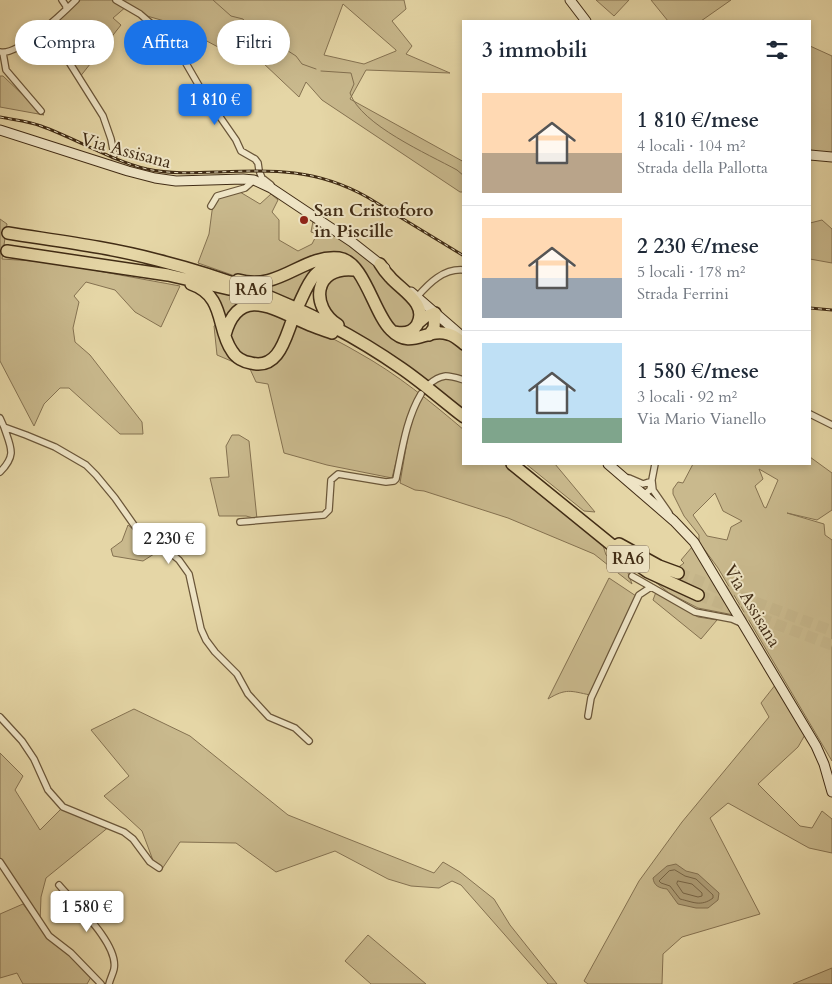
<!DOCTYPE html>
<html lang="it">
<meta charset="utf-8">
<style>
:root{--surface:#fff;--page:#f2f2f3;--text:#1f2937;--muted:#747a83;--line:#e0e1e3;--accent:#1a73e8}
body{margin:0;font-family:Cardo,serif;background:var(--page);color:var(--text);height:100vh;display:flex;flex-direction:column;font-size:19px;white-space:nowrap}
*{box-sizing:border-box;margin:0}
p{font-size:16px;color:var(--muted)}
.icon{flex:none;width:28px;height:28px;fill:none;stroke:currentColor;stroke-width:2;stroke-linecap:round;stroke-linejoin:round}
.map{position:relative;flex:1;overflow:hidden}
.details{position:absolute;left:462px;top:20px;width:349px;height:445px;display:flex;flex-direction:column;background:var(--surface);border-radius:0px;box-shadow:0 2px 8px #0003}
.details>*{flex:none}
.hud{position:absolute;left:15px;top:20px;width:372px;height:45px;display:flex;gap:10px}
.price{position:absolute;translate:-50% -42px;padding:0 11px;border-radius:5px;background:#fff;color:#222;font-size:16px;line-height:32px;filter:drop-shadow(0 1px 2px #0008)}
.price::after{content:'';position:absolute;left:50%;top:30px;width:15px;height:11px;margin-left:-8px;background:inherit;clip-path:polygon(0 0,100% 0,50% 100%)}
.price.selected{background:var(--accent);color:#fff}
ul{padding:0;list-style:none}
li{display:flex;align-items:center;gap:15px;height:125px;padding:0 20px}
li+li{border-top:1px solid var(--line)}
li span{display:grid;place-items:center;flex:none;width:140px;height:100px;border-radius:0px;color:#555}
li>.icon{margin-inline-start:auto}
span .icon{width:60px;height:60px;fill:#fffc;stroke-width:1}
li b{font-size:21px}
h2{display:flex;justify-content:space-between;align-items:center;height:60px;padding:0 20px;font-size:21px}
.chip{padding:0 18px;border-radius:22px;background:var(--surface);box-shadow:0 2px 8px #0003;font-size:18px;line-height:45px}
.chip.selected{background:var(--accent);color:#fff}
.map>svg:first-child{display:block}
.green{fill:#c9b98d;stroke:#857251;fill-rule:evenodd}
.water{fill:#ad9c75;stroke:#826f4f}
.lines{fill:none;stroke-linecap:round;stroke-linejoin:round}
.shore{stroke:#776445;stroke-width:1}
.stream{stroke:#826f4f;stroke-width:1}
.street-tunnel{stroke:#c4b489;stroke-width:5.5;stroke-dasharray:5.5 3;stroke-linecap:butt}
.highway-tunnel{stroke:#c4b489;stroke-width:11;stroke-dasharray:11 5.5;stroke-linecap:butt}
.street-casing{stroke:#6a5639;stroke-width:8}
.secondary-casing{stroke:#412c15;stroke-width:11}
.highway-casing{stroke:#412c15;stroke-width:14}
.street{stroke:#eee4c5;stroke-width:5.5}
.secondary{stroke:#eee4c5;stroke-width:9}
.highway{stroke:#e5d6a6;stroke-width:11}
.rail-casing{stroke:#412c15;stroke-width:3}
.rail{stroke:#eee4c5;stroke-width:1;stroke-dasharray:4;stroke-linecap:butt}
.poi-dot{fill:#8f2418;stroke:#eee4c5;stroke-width:2}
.labels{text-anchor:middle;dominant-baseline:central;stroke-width:4;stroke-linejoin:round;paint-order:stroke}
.shield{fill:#eee4c5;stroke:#75634a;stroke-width:1}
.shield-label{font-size:16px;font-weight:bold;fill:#412c15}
.street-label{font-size:18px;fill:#412c15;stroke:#eee4c5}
.poi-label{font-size:18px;font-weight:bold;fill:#412c15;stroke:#eee4c5;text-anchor:start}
</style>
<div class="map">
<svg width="832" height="984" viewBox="0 0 832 984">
<rect width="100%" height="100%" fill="#e5d6a6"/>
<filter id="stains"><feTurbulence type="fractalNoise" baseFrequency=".004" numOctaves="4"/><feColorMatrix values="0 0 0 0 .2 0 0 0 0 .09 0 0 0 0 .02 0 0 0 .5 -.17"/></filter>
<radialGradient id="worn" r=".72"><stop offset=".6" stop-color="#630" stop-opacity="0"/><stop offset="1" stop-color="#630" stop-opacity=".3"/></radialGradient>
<!-- green -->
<path class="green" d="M76 0H404L406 9 392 21 412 46 406 54 450 73 366 70 350 99 464 162V192H460L322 100 306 82 299 97 262 62 242 30 218 47 175 24 140 14 127 6 113 18 121 25 79 78 47 27ZM343 4 396 50V51L364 64 324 55Z
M596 0H629L614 16Z
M651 0H731L701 21H668Z
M810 46 832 56V157L810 155Z
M0 76H3L44 115 0 107Z
M240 192 260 204 271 194 278 200 272 212 279 220V240L298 251 312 244 317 234 311 232 313 221 334 233 378 267 410 299 417 316 409 328 395 329 342 255 259 279 235 276 198 263 209 234 212 211 216 199 224 195Z
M0 219 7 224 2 259 49 262 180 286 161 327 135 312 115 290 86 282 74 296 79 302 73 328 75 342 90 355 142 422 143 434H120L69 388H60L44 404 34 426 0 361Z
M822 220 832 229V263L810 259V223Z
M322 261 296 305 251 285Z
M331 274 355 275 385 328 444 334 464 348V413L395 357 334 319 322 303 324 282Z
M200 285 253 300 259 306C293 320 327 334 359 353 397 374 431 402 464 430V464H505L602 542 606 555 628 573 632 584 594 554 508 518 424 491 415 490 400 483 409 430H404L392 478 327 465 284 453 268 384 256 382 250 369 217 355 214 326 223 321Z
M232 435H239L249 441 257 519 246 516H219L210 478 229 477 226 446Z
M810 457 832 473V510L817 520 787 513 824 524 825 535 832 540V761L718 568 699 542V535L684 516 673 494V489L678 482 683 483 693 464H810ZM759 469 778 480 766 508 764 507 755 486 763 479ZM715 493 723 511 742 521 731 527 727 540 707 536 693 515Z
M526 464H555L595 512 584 511Z
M128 525 155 547 154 554 143 561 113 556 111 549 122 541Z
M692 547 734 615 698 608 669 593 649 577 677 578 676 569 684 563 681 560Z
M609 578 636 596 590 695C571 691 566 688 548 699Z
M656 592 698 617 717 620 701 639 653 600Z
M776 684 806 733 798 747 758 784 800 826 812 828 822 811 832 819V853L809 848 728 803 710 818 760 914 682 937 663 954 662 984H588L584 981 639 881 682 822 769 717 761 703Z
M134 709 190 736 288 815 434 873 443 862 460 872 494 899 510 925 557 984H548L461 885 452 881 439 888 411 886 388 879 335 851 276 872 236 843 180 842 162 869 154 863 142 831 104 796 129 776 91 730Z
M0 753 23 776 15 790 40 830 63 807 110 826 46 878 41 897 40 923 0 862Z
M23 904 48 937 69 954 91 977 87 984H23L17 973 0 978V914Z
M368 935 426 984H371L345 961Z
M832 968V984H793Z"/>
<!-- water -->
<path class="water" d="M676 864 686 871 698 874 719 893 718 900 708 908H696L678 904 667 889C659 888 654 886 653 878L667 866Z"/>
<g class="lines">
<!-- shore -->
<path class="shore" d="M675 870 685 876 696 879 713 895V898C701 907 693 902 680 899L670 886 661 883 659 881 669 871Z
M678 881 692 884 702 893V896L698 897 683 893 677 884Z"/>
<!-- stream -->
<path class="stream" d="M213 0 231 16 243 19 253 32 264 41 285 49 296 56 302 64 316 69
M321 71 351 73 354 84 350 93C361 125 428 154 457 170L464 176"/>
<!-- street-tunnel -->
<path class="street-tunnel" d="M113 160 114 155"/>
<!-- highway-tunnel -->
<path class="highway-tunnel" d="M678 573 832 631
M698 595 832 645"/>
<!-- street casing -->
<g class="street-casing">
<path id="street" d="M62 0 66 6V9
M116 0 140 14 170 40 180 53 202 91 236 140 241 151 255 159 258 163 259 170
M47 27 103 116 111 139 114 155
M0 52C18 56 63 13 76 0
M3 53 6 70 41 111
M260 173 262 178 271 185V188
M211 206 217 196 245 188 254 180
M417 297C429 283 444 268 464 270
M428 385C442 373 447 375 464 380
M810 414 832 425
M0 418 4 427 26 435 55 447 86 465 96 475 115 498 141 535 173 555 179 560 189 574 201 629 206 640 215 652 237 674 248 694 269 717 295 728 309 741
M0 472C17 455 11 448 4 427
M629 478 643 484 652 481
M652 481 653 490 669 513
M643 495 650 490 655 464
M240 522 324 515 329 510 331 480 338 474 386 482 394 481 396 479C402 451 406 419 421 394
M632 576 695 612 732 619 741 623
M588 716 591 698 639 595 651 587
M0 717 22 741 34 759 48 790 63 807 124 832 133 839 150 862 159 868
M0 862 49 936 71 953 101 984
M59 885C75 904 119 944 114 969 113 974 110 979 109 984"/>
</g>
<!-- secondary casing -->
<g class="secondary-casing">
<path id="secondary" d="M570 0 586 21
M0 130 128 171 155 178 176 181 243 179 254 180 271 188 352 242 385 268
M810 155 832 157
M411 292 464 338
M608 464 674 521 694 542 816 746 824 764 832 792"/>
</g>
<!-- highway casing -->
<g class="highway-casing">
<path id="highway" d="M8 233C58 241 108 247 157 260 244 282 328 317 401 368 423 383 443 401 464 417
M7 251 168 275 229 289
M380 264C383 269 386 273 390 277 401 290 429 304 417 325 412 333 404 334 395 332
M238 280C279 292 303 254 339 258 364 261 374 314 391 330 411 351 427 327 448 334 454 335 459 340 464 344
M191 284C226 296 216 329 232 351 236 358 244 362 251 363 278 370 285 339 292 321
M299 304C308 285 314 265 339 264
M418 323 425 317 435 313 434 328 429 335
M338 325C310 307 313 266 354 270
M225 335C239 283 277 311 310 325 317 328 325 330 332 333
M512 464 629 559 648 572 698 595
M619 544 659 566 678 573"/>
</g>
<!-- street -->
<use href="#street" class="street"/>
<!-- secondary -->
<use href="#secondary" class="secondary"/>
<!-- highway -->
<use href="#highway" class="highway"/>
<!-- rail casing -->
<g class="rail-casing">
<path id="rail" d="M0 117C14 120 28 121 41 126 77 139 110 160 147 169 170 174 193 173 216 172 273 170 315 168 367 197L464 256
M810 308 832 310"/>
</g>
<!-- rail -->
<use href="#rail" class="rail"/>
</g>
<!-- markers -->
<circle class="poi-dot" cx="304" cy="220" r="5"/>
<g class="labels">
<!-- shield labels -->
<g class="shield">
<rect x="230" y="276.5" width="42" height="27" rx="4"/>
<rect x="607" y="545.5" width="42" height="27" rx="4"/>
</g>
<g class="shield-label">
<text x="251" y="290">RA6</text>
<text x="628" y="559">RA6</text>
</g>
<!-- street labels -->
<g class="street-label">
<text transform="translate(126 151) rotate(15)">Via Assisana</text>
<text transform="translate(752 606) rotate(59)">Via Assisana</text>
</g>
<!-- poi labels -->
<g class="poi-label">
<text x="314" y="210">San Cristoforo<tspan x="314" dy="21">in Piscille</tspan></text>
</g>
</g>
<rect width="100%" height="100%" filter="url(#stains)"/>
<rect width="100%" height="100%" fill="url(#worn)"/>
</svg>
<b class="price selected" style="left:215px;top:126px">1 810 €</b>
<b class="price" style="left:169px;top:565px">2 230 €</b>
<b class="price" style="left:87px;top:933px">1 580 €</b>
<div class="hud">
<a class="chip">Compra</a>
<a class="chip selected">Affitta</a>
<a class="chip">Filtri</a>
</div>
<section class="details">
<h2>3 immobili<svg class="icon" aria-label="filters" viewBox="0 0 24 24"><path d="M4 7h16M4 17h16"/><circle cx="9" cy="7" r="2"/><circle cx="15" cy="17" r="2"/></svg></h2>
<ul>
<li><span style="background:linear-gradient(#ffd9b3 60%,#b9a48a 0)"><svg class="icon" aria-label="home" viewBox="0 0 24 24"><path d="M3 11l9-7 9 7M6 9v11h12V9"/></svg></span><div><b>1 810 €/mese</b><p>4 locali · 104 m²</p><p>Strada della Pallotta</p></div></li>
<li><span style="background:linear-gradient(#ffd9b3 60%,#9aa5b1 0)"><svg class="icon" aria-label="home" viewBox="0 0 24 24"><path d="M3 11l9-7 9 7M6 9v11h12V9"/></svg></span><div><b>2 230 €/mese</b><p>5 locali · 178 m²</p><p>Strada Ferrini</p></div></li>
<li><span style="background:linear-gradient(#bfe0f5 75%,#7fa58c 0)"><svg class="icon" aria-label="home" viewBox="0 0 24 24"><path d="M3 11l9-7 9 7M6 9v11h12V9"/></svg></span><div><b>1 580 €/mese</b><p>3 locali · 92 m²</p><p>Via Mario Vianello</p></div></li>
</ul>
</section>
</div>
